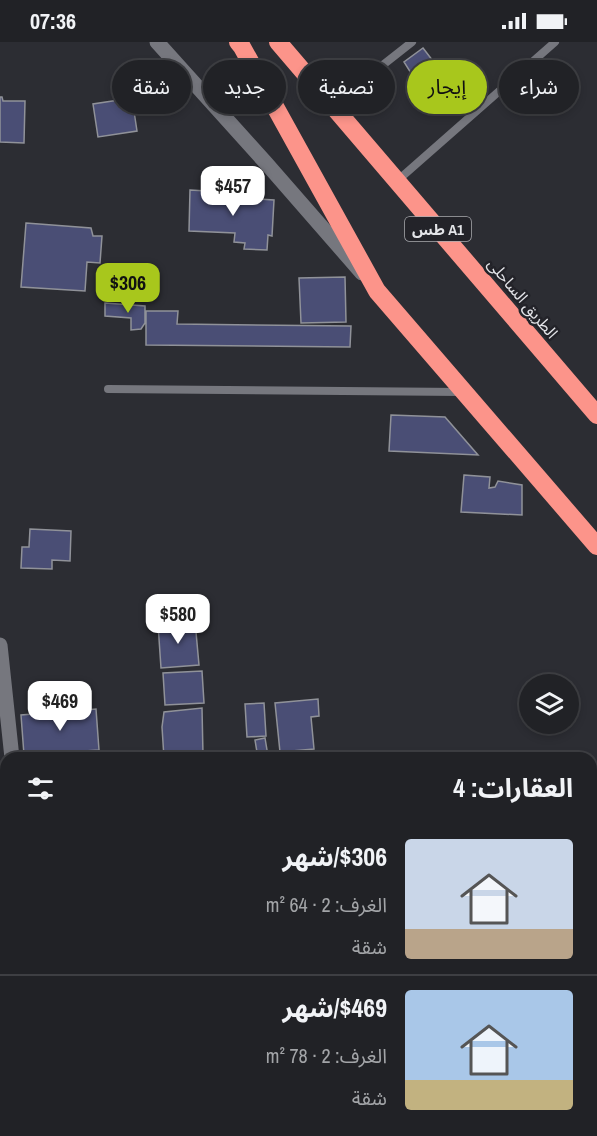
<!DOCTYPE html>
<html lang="ar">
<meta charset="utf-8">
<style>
:root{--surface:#212226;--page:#2d2f32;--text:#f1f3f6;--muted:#a2a4a7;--line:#3e3f43;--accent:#a8c71c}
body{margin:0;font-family:"Archivo Narrow","Noto Sans Arabic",sans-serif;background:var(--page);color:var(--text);direction:rtl;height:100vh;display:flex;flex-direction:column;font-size:22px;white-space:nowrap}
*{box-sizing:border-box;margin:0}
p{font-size:20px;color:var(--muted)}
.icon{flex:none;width:33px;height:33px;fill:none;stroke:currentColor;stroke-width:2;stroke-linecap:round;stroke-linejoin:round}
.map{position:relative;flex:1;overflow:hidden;direction:ltr}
.side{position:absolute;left:0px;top:710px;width:597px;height:386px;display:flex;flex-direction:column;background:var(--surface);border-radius:18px 18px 0 0;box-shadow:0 3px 9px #0003,0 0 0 2px var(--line);direction:rtl}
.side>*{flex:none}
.top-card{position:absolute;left:18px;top:18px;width:561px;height:54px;direction:rtl;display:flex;gap:12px}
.tools{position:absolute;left:519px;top:632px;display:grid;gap:12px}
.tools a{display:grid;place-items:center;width:60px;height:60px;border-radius:50%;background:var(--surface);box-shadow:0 3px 9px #0003,0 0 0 2px var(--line);font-size:30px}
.price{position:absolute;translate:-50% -51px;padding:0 14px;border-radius:12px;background:#fff;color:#222;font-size:20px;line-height:39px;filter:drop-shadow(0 2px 3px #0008)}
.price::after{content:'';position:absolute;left:50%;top:36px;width:18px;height:14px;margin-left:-9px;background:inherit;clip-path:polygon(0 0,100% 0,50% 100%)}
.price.on{background:var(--accent);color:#111}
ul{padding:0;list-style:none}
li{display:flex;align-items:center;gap:18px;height:150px;padding:0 24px}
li+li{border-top:2px solid var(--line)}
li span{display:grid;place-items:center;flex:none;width:168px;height:120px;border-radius:6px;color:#555}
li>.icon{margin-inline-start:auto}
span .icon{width:72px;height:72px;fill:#fffc;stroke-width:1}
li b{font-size:26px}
h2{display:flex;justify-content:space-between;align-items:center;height:72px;padding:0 24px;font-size:26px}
.chip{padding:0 21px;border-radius:27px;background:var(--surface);box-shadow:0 3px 9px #0003,0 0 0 2px var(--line);font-size:21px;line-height:54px}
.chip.on{background:var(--accent);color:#111}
.status{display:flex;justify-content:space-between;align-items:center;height:42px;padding:0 30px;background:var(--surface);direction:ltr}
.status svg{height:16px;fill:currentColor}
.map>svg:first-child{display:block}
.building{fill:#4a4e75;stroke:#909299;stroke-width:1.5}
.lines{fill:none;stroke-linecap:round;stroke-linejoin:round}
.lane{stroke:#76777e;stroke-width:8}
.street{stroke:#76777e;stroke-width:15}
.highway{stroke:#fc948a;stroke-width:18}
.labels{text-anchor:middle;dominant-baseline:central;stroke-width:5;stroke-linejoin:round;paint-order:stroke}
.shield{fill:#232329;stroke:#a9aaaf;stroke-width:1.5}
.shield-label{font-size:15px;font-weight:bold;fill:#e3e4e8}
.street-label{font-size:16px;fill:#e3e4e8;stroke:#232329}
</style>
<div class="status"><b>07:36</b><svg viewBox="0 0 49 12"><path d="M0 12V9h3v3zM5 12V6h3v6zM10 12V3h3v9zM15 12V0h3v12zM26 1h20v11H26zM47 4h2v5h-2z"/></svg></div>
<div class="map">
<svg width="597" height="1094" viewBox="0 0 597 1094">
<rect width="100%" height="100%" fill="#2c2d33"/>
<!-- building -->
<path class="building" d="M423 6 443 32 421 47 404 20Z
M0 55H2L3 59H25L24 101 0 100Z
M132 56 137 89 98 95 93 62Z
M190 148 239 151V156L274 158 272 194 268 193 267 208 244 207 245 201 234 200 235 191 189 189Z
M26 181 91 186 93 194H102L100 221 87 220 85 249 21 245Z
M345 235 346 280 301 281 299 236Z
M105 261 145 264V281L141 287 131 288V276L105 274Z
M146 269H178L177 282 351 284 350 305 146 303Z
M391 373 445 375 478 413 389 409Z
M464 433 490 435 489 446 495 445 498 439 522 443V473L461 470Z
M30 487 71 489 70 519 52 518V527L21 526 22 505H29Z
M195 579 199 623 161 626 158 582Z
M202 629 204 661 165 663 163 631Z
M318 657 319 674 311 675 314 707 280 710 275 661Z
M264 661 266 694 247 695 245 662Z
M202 666 203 713 187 716H164L162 685 164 670Z
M96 667 99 708 24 713 21 673Z
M265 696 268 714 258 716 255 698Z
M0 750H6V788H0Z
M91 1089H121L122 1094H92Z
M193 1089H249L221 1094H194Z"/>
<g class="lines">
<!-- lane -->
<path class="lane" d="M332 63 412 0
M397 139 555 0
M108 347 462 350"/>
<!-- street -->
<path class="street" d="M157 0 266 121 362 231
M0 603 12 716
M591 731H597
M0 736 6 735
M591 990 597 989
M0 1051 6 1065
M172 1089 174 1094
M541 1089V1094"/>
<!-- highway -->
<path class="highway" d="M238 0 242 5 377 249 597 504
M278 0 597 373"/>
</g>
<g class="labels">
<!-- shield labels -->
<rect class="shield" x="405" y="175" width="66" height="24" rx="4.5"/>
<g class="shield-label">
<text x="438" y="187">طس A1</text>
</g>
<!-- street labels -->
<g class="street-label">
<text transform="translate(523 256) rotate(50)">الطريق الساحلى</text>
</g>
</g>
</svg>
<div class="tools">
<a><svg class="icon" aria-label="layers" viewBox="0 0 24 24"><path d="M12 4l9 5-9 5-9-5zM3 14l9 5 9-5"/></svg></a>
</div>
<b class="price" style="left:233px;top:175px">$457</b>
<b class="price on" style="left:128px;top:272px">$306</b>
<b class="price" style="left:178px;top:603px">$580</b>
<b class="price" style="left:60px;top:690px">$469</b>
<div class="top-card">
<a class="chip">شراء</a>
<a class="chip on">إيجار</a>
<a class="chip">تصفية</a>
<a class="chip">جديد</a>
<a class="chip">شقة</a>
</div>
<section class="side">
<h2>العقارات: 4<svg class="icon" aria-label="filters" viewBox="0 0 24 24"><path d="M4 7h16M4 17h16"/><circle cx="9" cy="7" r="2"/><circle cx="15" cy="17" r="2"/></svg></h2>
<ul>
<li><span style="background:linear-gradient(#c9d6e8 75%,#b9a48a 0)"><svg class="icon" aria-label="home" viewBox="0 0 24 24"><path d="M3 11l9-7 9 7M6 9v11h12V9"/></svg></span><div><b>$306/شهر</b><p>الغرف: 2 · 64 m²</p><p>شقة</p></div></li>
<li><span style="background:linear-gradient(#a9c7e8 75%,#c2b280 0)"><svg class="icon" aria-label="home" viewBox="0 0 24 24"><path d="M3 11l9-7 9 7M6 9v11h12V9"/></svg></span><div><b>$469/شهر</b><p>الغرف: 2 · 78 m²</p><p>شقة</p></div></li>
</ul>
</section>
</div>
